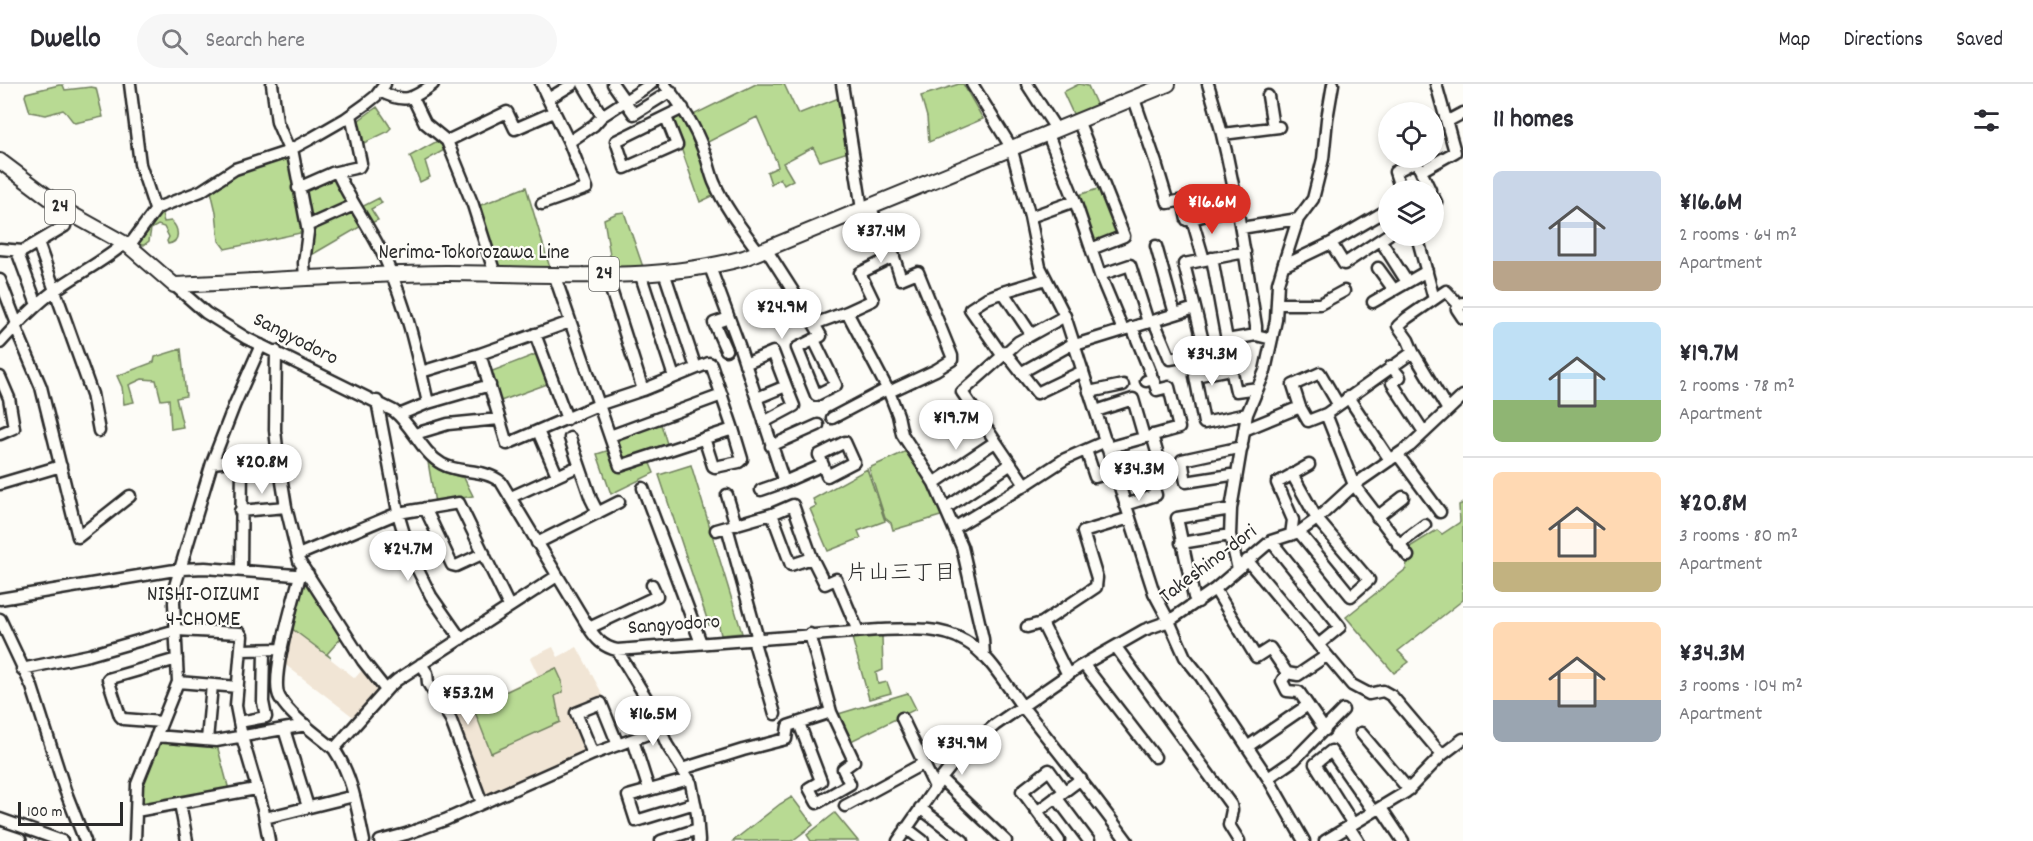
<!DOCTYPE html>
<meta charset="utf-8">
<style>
:root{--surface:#fff;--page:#f7f7f7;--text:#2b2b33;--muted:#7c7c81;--line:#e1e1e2;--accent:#d93025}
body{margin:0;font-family:Dekko,"Klee One",sans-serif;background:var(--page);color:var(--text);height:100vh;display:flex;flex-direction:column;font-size:22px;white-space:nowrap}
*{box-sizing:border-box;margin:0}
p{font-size:20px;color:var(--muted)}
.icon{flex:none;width:33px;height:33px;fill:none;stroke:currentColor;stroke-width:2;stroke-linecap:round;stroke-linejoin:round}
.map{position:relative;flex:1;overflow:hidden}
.drawer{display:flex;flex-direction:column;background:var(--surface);width:570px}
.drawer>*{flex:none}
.tools{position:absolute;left:1378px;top:18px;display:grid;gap:12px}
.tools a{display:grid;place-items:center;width:66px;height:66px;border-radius:50%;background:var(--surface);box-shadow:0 3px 9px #0003;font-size:30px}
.scale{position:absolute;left:18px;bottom:15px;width:105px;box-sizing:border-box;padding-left:6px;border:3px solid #2b2b2b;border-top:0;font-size:16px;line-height:21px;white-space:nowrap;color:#2b2b2b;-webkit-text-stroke:4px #fdfcf7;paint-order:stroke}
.price{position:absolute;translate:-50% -51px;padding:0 14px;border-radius:21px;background:#fff;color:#222;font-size:20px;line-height:39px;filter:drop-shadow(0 2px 3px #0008)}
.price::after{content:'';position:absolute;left:50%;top:36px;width:18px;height:14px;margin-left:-9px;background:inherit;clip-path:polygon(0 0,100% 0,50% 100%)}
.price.active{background:var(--accent);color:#fff}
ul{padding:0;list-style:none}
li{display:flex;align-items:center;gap:18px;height:150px;padding:0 30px}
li+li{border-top:2px solid var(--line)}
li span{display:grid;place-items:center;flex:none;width:168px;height:120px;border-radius:9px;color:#555}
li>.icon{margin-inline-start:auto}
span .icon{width:72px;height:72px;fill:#fffc;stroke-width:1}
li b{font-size:26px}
h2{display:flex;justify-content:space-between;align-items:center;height:72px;padding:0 30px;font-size:26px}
header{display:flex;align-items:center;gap:36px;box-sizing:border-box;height:84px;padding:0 30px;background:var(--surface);border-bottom:2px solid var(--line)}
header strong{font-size:28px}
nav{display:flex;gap:33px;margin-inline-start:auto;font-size:21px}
.search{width:420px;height:54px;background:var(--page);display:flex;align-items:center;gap:15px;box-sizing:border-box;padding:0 21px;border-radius:33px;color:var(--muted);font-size:22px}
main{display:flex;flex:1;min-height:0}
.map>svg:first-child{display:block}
.built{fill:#f1e5d5}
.green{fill:#b8da93;stroke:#72825f;stroke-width:1.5}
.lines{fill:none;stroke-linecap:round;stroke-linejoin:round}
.minor-casing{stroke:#2b2b2b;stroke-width:15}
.major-casing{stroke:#2b2b2b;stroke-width:18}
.highway-casing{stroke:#2b2b2b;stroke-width:20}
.minor{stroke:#fdfcf7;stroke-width:10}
.major{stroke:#fdfcf7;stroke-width:14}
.highway{stroke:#fdfcf7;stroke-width:15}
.labels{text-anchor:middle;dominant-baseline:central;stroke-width:4.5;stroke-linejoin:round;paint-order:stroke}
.shield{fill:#fdfcf7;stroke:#6a6a68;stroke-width:1.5}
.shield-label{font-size:20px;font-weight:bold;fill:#2b2b2b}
.street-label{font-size:21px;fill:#2b2b2b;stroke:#fdfcf7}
.neighbourhood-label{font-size:22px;fill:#2b2b2b;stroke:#fdfcf7}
</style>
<header>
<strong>Dwello</strong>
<div class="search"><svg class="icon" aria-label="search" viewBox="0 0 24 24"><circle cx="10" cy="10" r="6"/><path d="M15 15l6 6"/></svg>Search here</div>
<nav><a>Map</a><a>Directions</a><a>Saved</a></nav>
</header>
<main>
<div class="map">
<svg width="1463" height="757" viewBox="0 0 1463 757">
<rect width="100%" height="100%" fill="#fdfcf7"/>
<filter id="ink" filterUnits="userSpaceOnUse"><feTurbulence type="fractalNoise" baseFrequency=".0167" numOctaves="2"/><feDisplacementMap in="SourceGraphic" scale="12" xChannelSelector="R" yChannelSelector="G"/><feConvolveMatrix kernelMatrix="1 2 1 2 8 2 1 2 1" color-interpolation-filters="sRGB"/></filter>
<g filter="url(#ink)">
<!-- built -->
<path class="built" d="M291 544 355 594 362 586 364 587 379 605V607L356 635 283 579Z
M553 563 558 573 577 563 604 613 572 628 589 667 484 714 453 631 538 591 530 574Z"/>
<!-- green -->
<path class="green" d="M756 0H784L798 30 841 13 848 68 820 77 813 63 783 79 793 96 784 101 780 94 771 100 767 88 778 83 777 79 757 33 704 60 691 32Z
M959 0H963L983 35 929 58 927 33 921 12Z
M1079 0 1088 2 1097 22 1074 32 1063 8Z
M59 1H63L65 6 91 3 96 4 103 33 75 39C70 36 69 30 63 26L46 31 30 28 25 12 26 9Z
M377 23 391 44 387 48 364 59 359 36Z
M680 30 685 33 717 110 700 118 673 41V33Z
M441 55 446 65 425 77 430 93 420 98 410 72Z
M290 72 305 148 225 165 219 157 216 128 211 107 236 88Z
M333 92 348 118 311 136 308 134 303 105Z
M526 103 550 184 496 183 476 123Z
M1101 104 1120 149 1096 159 1092 158 1075 112Z
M379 114 382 119 371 125 378 136 369 140 368 138 308 173 311 146 350 126 354 127Z
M161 127 164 138 171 137C179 144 181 158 168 160L167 157 169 153 164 143 158 141 151 145 149 157 144 161H139L137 158Z
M624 128 643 183H612L604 135 617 129Z
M181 265 186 312 176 314 183 343 171 345 169 315 161 316 156 296 142 295 129 301 134 318 124 320 122 303 117 292 154 278 155 273Z
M539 269 550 299 498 318 490 288Z
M660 337 668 363 623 378 615 354Z
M610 366 618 388 649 377 654 389 611 410 597 370Z
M909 366 944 431 893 446 891 439 885 434 869 384Z
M428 378 443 388 464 394 473 412 435 419Z
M691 381 742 549 721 551 718 538 709 541 659 391Z
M867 385 885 437 858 447 861 454 828 467 810 425 816 422 813 415Z
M1463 419V516L1398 567 1409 578 1394 589 1346 533 1406 485 1408 472 1413 476 1408 464 1437 446 1442 450 1460 438 1459 421Z
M303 495H306L342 553 327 570 331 574 291 544Z
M882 552 883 586 876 589 878 600 887 598 891 609 869 615 852 554Z
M556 584 562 597 563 608 555 612 560 638 491 669 473 623Z
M908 609 916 625 849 658 835 631Z
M161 656 217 661 229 706 142 722 139 720 141 700 157 658Z
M792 713 813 741 792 757H733L780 720Z
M835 729 858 757H811L807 751Z"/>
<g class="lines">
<!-- minor casing -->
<g class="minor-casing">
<path id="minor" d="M130 0 140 80 155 125
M272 0 277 38 289 66
M541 0 548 15 573 0
M583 0 602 32 651 0
M613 0 634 30 671 7
M664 0C681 20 695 42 704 67 708 77 710 88 714 98 725 124 742 145 759 168
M842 0 862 125
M972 0 1011 63 1030 133 1040 183 1065 232 1154 509 1169 537 1185 573 1201 593 1268 694 1304 757
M1027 0 1056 45
M1208 0C1233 79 1243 160 1256 242V251
M380 7C404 20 414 15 433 0
M1268 12 1273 43
M413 14 425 39 447 57 473 121 495 190
M1134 15 1156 79 1168 119 1183 116 1187 136C1205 132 1220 127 1238 124
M666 33 677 61 625 84 616 57 683 24
M1078 36 1124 152 1091 165
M1448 37 1463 29
M1047 48 1075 117 1100 191 1130 181 1148 238
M1223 50 1279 43
M447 57 507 28 515 45 554 28
M569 58 594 41 602 32
M292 65 308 148 304 179 305 194
M1421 87 1455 68 1436 0
M337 88C351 119 372 146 386 177 407 223 417 270 428 319
M298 104 332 89 359 83 361 79 351 31
M1401 106 1395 88 1416 77 1430 106
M1434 114 1436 118 1434 120
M542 120 587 104 569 58 548 15
M870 121 881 150 890 161 901 195 918 188 952 272V276L936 286 889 308
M1030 133 1075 117
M1192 135 1204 176
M307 142 354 121
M1241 144 1298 135
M1417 152 1434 215
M1381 157 1407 198
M38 159 92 310 99 347
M1331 159 1344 180 1389 150
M129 162 157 124 201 107 235 85 284 69 312 54 345 35 366 20 376 12 385 0
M1156 162 1175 230
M0 165 23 167 65 142 68 128
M766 165 814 240 847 228 889 308 898 331 902 350 934 399 962 463 983 555 984 573
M17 167 37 221
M1212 174 1227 256 1256 251 1272 255
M1283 182 1298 135 1313 115 1323 75 1327 35 1333 0
M710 183 739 261 784 398
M1378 184 1394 206
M664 188 694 278
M640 189 674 293
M606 190 643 306
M1100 191 1123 246
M0 196 17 240
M174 201 206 229 246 254 394 327C413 342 421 368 442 380 460 390 484 384 501 398L589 544C596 555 603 563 617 566L879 546C906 545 940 542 965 557 989 570 1005 600 1022 622 1058 667 1093 711 1127 757
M1003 208 1046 195
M1373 218 1427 187
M1463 219 1457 225 1463 234
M1277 220H1320L1344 207
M1195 224 1205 266
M847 228 873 216 860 189 894 172
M1154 237 1170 275 1181 273
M15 242 41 303 78 453 130 412
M1132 243 1151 290
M535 250 567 335
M814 256 836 301 816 311 797 264 821 252 814 240
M0 259C17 240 34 222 54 207 77 190 103 178 125 159
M1075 261 1195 224 1184 180 1245 168
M726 266 714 239 729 234
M276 267 275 346 278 373 286 423 299 477 363 577 386 606
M1005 268 1037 309 1083 287
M480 270 507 360 598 321 643 306 709 279 711 280 733 345 620 382 554 190
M1002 271 970 225 987 214 1003 208 1031 250
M745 280 773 268 786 302
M1391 282 1400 293 1392 299 1424 348
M421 288 480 270 570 238
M1022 288 1074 259
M0 293 9 314 14 344 0 350
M1089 308 1123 301
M1348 313 1390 376
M757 314 786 302 794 322 764 338
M377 317 399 433 410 470 431 512 461 555
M1338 320 1320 289 1293 301 1300 323 1308 337 1326 330 1354 401 1408 472
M1448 326 1413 268 1408 256 1398 242 1407 234 1446 207 1460 222
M1096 327 1133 315 1144 353
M1247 330 1204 339 1195 292 1231 285 1236 307 1258 304
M1326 330 1413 268
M399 331 428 319 490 301
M832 334 887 305
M1244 346 1300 323
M538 347 557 391
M415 350 448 340 499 335
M610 352 722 311
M570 354 591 415 598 429
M704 354 713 382 715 383 739 378 742 375 733 345
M771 362 818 341
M1107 364 1179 344 1169 303 1157 306 1153 295 1146 297
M1086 366 1095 393 1115 387
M1398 371 1440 428
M212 379 242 376
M1237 390 1186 398 1182 376 1242 363
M1292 390 1317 435 1369 496 1351 512 1299 448
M934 399 995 358
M0 400 61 382
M1025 401 962 308 1018 258 1065 232
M643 404 701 559
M761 406 784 398 823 381 827 392 854 378 845 358 819 371 823 381
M727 411 736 441
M511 413 579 382
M1125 421 1156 411 1146 379 1159 375 1152 351
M425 424 452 481 456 482 484 469
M946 424 1011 380
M240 427 286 423
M1377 433 1403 413
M727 443 758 555
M954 444 1025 401 1065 375 1106 357
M716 446 772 430
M1291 451 1293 436 1277 399 1309 381
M1271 457 1340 543 1318 561
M537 459 619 418
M1181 459 1230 451
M1398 461 1425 441
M298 471 398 429 459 419 509 522
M812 474 791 481 772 430 793 421 812 474 825 500 836 495 858 547
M1247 476 1352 601 1369 610 1383 607 1392 612 1442 671
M1238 485 1230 451 1231 425 1247 330 1265 287 1276 236 1278 199 1283 182 1331 159 1389 125
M241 486 242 376 278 373
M301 487C296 510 268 596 280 614 291 633 318 651 334 665 353 693 357 725 364 757
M1215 505 1256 573 1270 564 1287 589 1282 597 1287 607 1299 608 1325 646
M0 515 181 485 205 484 295 491 308 490
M1198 518 1194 513 1177 434 1231 425
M0 535 32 603 65 706 85 757
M1042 539 1068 591
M1027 543 1042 539 1096 503 1097 494 1083 448 1130 434
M589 544 657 512 652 501
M753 555 775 630
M1116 563 1231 721 1232 726 1229 741 1239 757
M241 566 282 565
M617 566 648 617 667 661 691 699 697 730 699 757
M421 580 427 589 428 599 450 634 482 719
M1084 581 1155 673
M22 585 89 571 176 546 240 549 242 552 236 622 242 653 263 725 269 757
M1287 589 1298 591 1326 572
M178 598 238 603
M902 634 935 703
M162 638 123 635 120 632 108 595 177 575
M239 638 266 633 263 618 264 566
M799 639 821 697 809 704 817 719 850 700 843 685 854 677 831 628 810 550
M284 645 308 723
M1361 649 1409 706
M156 652 216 657 306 641
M207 656 212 601
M633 656 649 706
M1247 663 1308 621
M334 665 389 603 397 596 557 492
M593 670 576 629 601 619 618 661
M682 685 743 666 786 655 788 642 831 628
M1268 694 1294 676 1343 626
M689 695 628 712 636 737 695 719
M941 695 1006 757
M1056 713 1089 757
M180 719 187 757
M845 722 924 679
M920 724 963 757
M1381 724 1403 757
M136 727 256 705
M1038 727 1081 695
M265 734 354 712
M0 735 62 757
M1353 740 1315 680 1331 667 1373 727
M1349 743 1358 757
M906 744 923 757
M135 757 137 700 178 598 174 519 175 502 212 379 234 322 261 261
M380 757 406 750 445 736 593 670 661 645
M661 757 698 745
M898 757 941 695 959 672 995 641 1079 583 1144 546 1169 537 1215 505 1271 457 1299 448 1317 435 1354 401 1410 362 1463 312
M1059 757 1022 707 1049 686 1064 707
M1325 757 1406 708 1442 671 1463 655"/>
</g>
<!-- major casing -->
<g class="major-casing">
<path id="major" d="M0 77 68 128 129 162 174 201C264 197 355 190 446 189 544 189 649 200 744 174L1168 0"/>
</g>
<!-- highway casing -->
<g class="highway-casing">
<path id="highway" d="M0 751 18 757"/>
</g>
<!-- minor -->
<use href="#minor" class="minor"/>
<!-- major -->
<use href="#major" class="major"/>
<!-- highway -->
<use href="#highway" class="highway"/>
</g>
</g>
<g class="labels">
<!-- shield labels -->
<g class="shield">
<rect x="45" y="106" width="30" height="34" rx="4.5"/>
<rect x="589" y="173" width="30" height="34" rx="4.5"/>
</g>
<g class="shield-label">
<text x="60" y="123">24</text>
<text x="604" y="190">24</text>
</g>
<!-- street labels -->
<g class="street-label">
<text x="474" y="170">Nerima-Tokorozawa Line</text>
<text transform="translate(295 256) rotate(27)">Sangyodoro</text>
<text transform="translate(1209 481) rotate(-37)">Takeshino-dori</text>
<text transform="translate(674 542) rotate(-4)">Sangyodoro</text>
</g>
<!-- neighbourhood labels -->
<g class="neighbourhood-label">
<text x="901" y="490">片山三丁目</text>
<text x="203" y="511">NISHI-OIZUMI<tspan x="203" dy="25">4-CHOME</tspan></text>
</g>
</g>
</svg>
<div class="tools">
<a><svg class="icon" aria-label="locate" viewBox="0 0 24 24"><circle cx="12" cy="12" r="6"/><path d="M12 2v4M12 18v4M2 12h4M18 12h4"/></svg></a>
<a><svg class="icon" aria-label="layers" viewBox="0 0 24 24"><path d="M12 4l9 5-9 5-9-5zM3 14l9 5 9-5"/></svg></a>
</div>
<div class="scale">100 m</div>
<b class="price active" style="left:1212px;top:151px">¥16.6M</b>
<b class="price" style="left:881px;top:180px">¥37.4M</b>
<b class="price" style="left:782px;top:256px">¥24.9M</b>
<b class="price" style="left:1212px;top:303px">¥34.3M</b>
<b class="price" style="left:956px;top:367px">¥19.7M</b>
<b class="price" style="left:262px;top:411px">¥20.8M</b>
<b class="price" style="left:1139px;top:418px">¥34.3M</b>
<b class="price" style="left:408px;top:498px">¥24.7M</b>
<b class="price" style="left:468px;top:642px">¥53.2M</b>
<b class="price" style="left:653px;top:663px">¥16.5M</b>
<b class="price" style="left:962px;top:692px">¥34.9M</b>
</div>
<section class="drawer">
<h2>11 homes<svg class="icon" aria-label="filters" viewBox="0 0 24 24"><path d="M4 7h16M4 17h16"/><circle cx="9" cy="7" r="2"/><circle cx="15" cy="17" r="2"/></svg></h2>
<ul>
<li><span style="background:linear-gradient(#c9d6e8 75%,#b9a48a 0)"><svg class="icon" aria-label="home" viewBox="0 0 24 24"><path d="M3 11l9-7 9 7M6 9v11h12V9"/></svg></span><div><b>¥16.6M</b><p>2 rooms · 64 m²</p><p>Apartment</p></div></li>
<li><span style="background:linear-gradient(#bfe0f5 65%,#8fb573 0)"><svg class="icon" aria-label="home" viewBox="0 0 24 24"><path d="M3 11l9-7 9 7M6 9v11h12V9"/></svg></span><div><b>¥19.7M</b><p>2 rooms · 78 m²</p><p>Apartment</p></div></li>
<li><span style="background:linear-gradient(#ffd9b3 75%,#c2b280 0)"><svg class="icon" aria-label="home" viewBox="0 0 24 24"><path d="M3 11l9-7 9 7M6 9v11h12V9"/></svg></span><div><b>¥20.8M</b><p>3 rooms · 80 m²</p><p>Apartment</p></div></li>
<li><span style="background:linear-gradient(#ffd9b3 65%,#9aa5b1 0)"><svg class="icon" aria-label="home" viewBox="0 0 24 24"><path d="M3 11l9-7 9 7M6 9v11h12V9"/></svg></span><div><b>¥34.3M</b><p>3 rooms · 104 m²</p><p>Apartment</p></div></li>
</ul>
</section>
</main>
